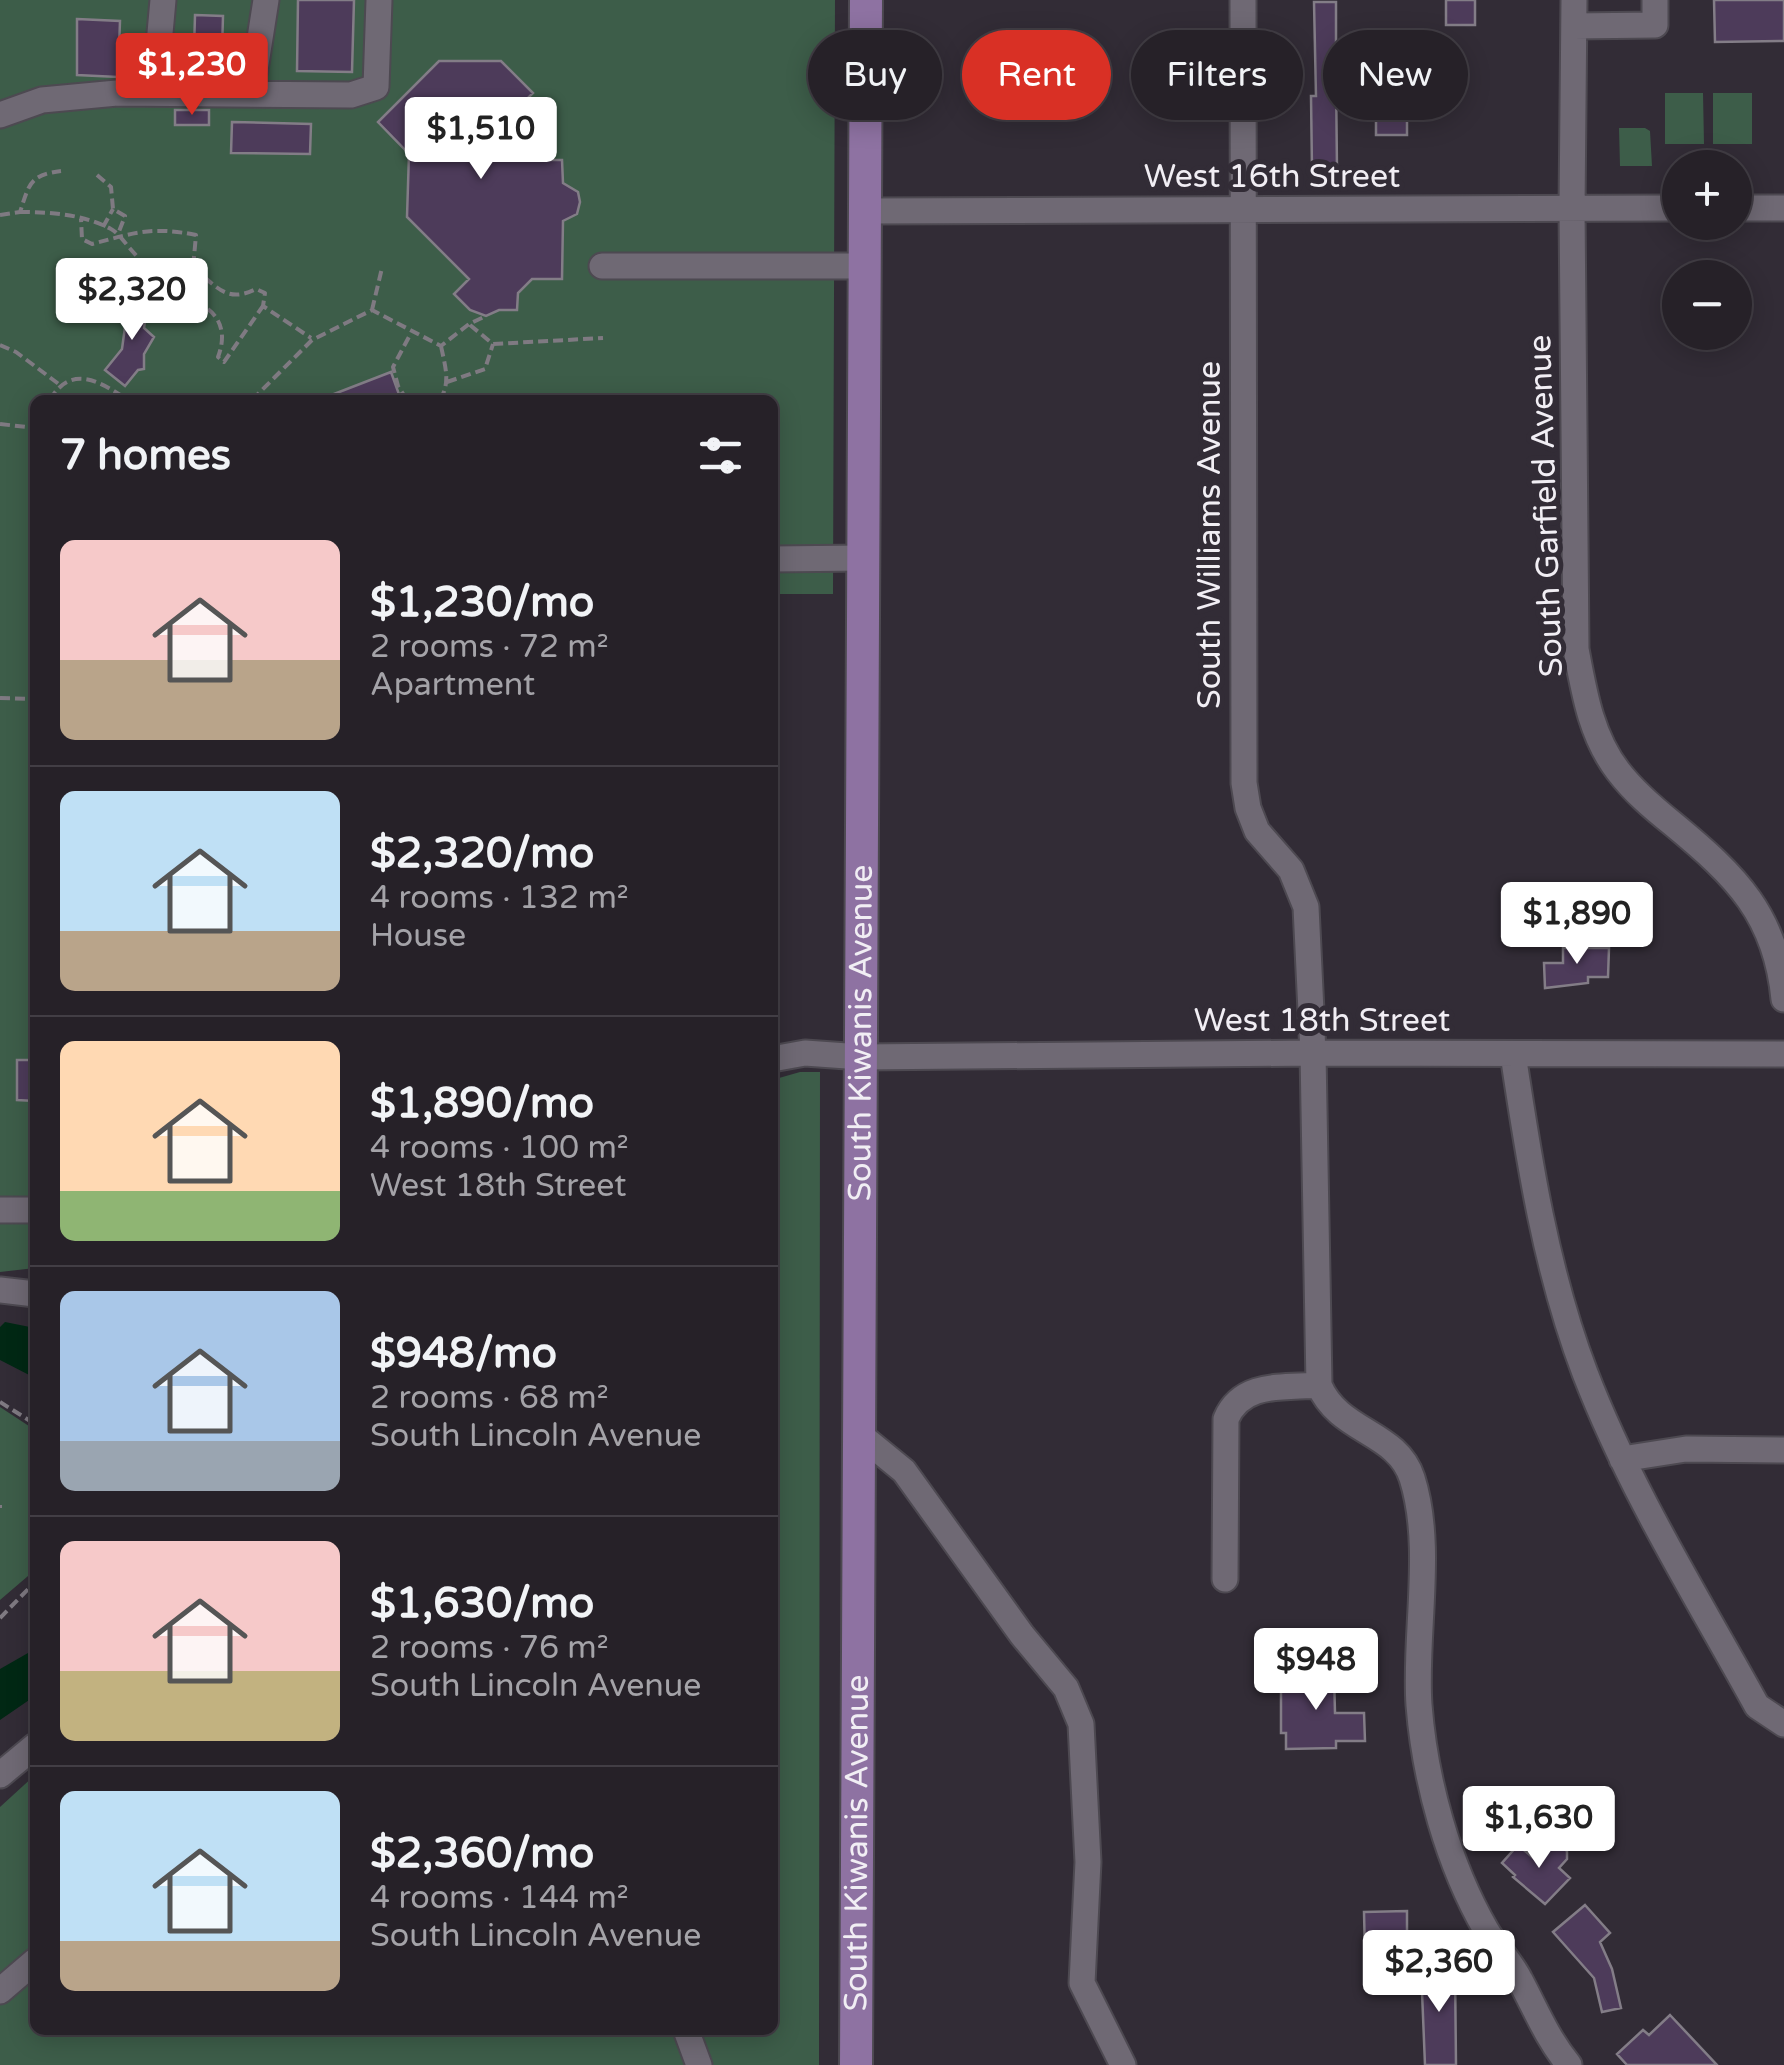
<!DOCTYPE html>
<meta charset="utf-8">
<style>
:root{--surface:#262128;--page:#322e34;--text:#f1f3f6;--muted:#a4a3a8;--line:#423e45;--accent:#d93025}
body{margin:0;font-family:"Varela Round",sans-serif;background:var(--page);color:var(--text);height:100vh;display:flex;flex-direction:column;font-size:38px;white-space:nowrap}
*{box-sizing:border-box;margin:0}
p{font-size:32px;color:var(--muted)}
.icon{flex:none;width:55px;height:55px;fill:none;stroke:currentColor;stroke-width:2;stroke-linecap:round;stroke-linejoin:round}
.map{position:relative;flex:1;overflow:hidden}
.side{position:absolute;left:30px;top:395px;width:748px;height:1640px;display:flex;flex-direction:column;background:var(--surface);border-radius:15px;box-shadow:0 5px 25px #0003,0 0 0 2px var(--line)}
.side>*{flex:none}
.banner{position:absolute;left:808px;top:30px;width:825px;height:90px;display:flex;gap:20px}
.fabs{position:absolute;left:1662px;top:150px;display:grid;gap:20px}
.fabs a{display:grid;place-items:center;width:90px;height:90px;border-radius:50%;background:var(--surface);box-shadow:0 5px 25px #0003,0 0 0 2px var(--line);font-size:50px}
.price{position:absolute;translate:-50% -85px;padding:0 22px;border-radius:10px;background:#fff;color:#222;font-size:32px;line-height:65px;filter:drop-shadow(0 2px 5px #0008)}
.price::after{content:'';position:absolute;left:50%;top:60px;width:30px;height:22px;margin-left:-15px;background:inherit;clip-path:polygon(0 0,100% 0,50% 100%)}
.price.selected{background:var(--accent);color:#fff}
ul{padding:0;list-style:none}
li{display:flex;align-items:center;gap:30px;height:250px;padding:0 30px}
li+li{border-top:2px solid var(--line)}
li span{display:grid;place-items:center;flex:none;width:280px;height:200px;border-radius:15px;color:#555}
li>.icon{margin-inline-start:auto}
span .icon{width:120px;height:120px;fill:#fffc;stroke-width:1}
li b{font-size:42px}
h2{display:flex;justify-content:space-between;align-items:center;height:120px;padding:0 30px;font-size:42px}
.tag{padding:0 35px;border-radius:45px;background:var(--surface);box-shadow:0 5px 25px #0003,0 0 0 2px var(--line);font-size:35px;line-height:90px}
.tag.selected{background:var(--accent);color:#fff}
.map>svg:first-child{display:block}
.green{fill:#3d5d49}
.water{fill:#012814}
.building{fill:#4d3b5a;stroke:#837d87;stroke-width:2.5}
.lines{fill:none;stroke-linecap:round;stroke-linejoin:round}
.minor-casing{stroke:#4d4951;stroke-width:29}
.major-casing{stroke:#4d4951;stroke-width:36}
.path{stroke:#7f7a82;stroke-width:4;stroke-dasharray:10 5;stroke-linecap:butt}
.minor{stroke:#6f6974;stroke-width:25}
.major{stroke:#8e72a2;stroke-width:32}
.labels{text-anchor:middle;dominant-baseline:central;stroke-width:10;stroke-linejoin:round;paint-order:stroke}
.street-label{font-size:32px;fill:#f1eef4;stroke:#322c36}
</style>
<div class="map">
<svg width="1784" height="2065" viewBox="0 0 1784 2065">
<rect width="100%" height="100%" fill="#322c36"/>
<!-- green -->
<path class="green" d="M0 0H835L833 594H773L772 400H35V1268L0 1272Z
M1665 93H1703L1704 144H1665Z
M1713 93H1752V144H1713Z
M1619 128H1645L1650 131 1652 166H1620Z
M800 1072H820L819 2065H0V1807L35 1775V2030H772V1080Z
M0 1407 35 1430V1570L0 1600Z"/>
<!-- water -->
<path class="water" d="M5 1322 35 1328V1378L0 1360V1327Z
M35 1649V1696L0 1720V1669Z"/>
<!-- building -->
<path class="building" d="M298 0H354L352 72 297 71Z
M1446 0H1475V25H1446Z
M1714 0H1784V41L1715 42Z
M1314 2H1336V49H1340V78H1336L1337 170H1312L1311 96H1316Z
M195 15 223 16 222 52 194 51Z
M77 19 120 21 118 77 77 75Z
M439 61H501L533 93 502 124 538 160H562L563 183 578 192 580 202 577 214 563 221 562 279H532L518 293 517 310H499L486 316 470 310 454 294 469 279 407 217 409 154 378 122Z
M175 110H209V125H175Z
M1376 110H1407V135H1376Z
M232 122 311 124 310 154 231 153Z
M129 298 148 300 144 328 154 337 144 354V369L138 370 125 386 105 370 122 349Z
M391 372 401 400H322L321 399Z
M1563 948H1609L1608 977H1588V983L1545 988 1544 963H1563Z
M17 1060H35V1101L17 1100Z
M1302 1669H1325V1674H1334L1335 1713H1364L1365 1741H1336V1748L1286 1749V1733H1281V1690H1288L1287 1674H1302Z
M1553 1844 1560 1845 1567 1851V1859L1559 1868 1570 1878 1545 1904 1513 1877 1515 1875 1502 1863 1518 1845 1538 1862Z
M1585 1905 1610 1933 1600 1942 1612 1969 1621 2008 1602 2012 1594 1978 1553 1932Z
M1407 1911V1933H1414V1982L1375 1983V1954H1365L1364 1912Z
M1421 1967H1455L1456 2065H1425Z
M1670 2015 1717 2065H1627L1617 2054 1643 2030 1649 2035Z"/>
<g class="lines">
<!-- minor casing -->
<g class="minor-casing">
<path id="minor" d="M163 0 157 66 255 70 266 0
M1243 0 1244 783 1248 808 1257 831 1291 870 1306 907 1313 1053 1319 1385C1339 1433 1397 1431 1412 1478 1434 1547 1414 1634 1419 1705 1425 1781 1448 1864 1486 1930 1496 1947 1511 1962 1520 1980 1536 2010 1547 2038 1569 2065
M1574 0 1572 209 1576 649C1584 692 1591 736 1618 771 1634 792 1653 808 1673 824 1736 876 1776 915 1784 999
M1574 26 1655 25V0
M0 115 42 100 117 93 351 95 376 87 379 0
M1735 208H1784
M865 211 1680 208
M602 266H864
M772 559 863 558
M1513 1054C1529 1161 1546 1271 1585 1373 1630 1490 1697 1597 1757 1706L1784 1724
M772 1059 805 1053 861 1057 1313 1053 1784 1054
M0 1210H35
M0 1290 35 1294
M860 1435 904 1471 1022 1635 1066 1688 1081 1724 1088 1862 1082 1983 1123 2065
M1622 1459 1686 1449 1784 1450
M1225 1579 1226 1419C1242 1381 1284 1388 1319 1385
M0 1775 35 1746
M0 1991 35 1961
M686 2030 699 2065"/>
</g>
<!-- major casing -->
<g class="major-casing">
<g id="major">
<path id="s1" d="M856 2065 866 0"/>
</g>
</g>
<!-- path -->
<path class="path" d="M97 175 111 187 113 209 125 216 118 234
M20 212C50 212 83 214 111 229 117 232 123 240 127 245 150 272 158 278 193 268L196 235C151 226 134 233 92 244L82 239 81 219
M0 215 20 212C29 185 29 175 61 171
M103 227 113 209
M193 268C217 286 226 304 256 289L265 293 263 306 311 338
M169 275 160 298 161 310 177 298C211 302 231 323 218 357L224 362 263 306
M372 310 382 268
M470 325 493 344 603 338
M0 345 16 352 60 385
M447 382 485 369 493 344
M50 400C71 363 101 382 128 400
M252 400 312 340 372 310 441 346 469 324 486 316
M407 400 398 386 393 367 411 333
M440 400C451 382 445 366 441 346
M0 424 35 428
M0 698 35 699
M0 1402 35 1424
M0 1505V1508
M0 1618 35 1582"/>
<!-- minor -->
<use href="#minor" class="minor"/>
<!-- major -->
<use href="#major" class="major"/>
</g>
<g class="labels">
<!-- street labels -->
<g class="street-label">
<text x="1272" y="177">West 16th Street</text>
<text transform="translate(1546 506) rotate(-92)">South Garfield Avenue</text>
<text transform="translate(1210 535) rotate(-90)">South Williams Avenue</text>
<text x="1322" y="1021">West 18th Street</text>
<text stroke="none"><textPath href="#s1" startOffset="1032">South Kiwanis Avenue</textPath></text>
<text stroke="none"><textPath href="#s1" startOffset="222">South Kiwanis Avenue</textPath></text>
</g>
</g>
</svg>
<div class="fabs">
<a>+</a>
<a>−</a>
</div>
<b class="price selected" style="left:192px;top:118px">$1,230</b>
<b class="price" style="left:481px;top:182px">$1,510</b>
<b class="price" style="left:132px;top:343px">$2,320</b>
<b class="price" style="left:1577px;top:967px">$1,890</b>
<b class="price" style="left:1316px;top:1713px">$948</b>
<b class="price" style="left:1539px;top:1871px">$1,630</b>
<b class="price" style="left:1439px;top:2015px">$2,360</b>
<div class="banner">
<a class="tag">Buy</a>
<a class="tag selected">Rent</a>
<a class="tag">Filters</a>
<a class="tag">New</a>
</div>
<section class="side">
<h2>7 homes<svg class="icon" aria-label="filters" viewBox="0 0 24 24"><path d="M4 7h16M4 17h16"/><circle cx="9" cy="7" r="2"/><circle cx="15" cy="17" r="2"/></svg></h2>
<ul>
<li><span style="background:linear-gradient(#f6c9c9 60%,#b9a48a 0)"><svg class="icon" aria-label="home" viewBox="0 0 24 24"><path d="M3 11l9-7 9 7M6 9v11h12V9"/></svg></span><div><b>$1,230/mo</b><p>2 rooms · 72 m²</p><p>Apartment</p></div></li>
<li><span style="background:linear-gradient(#bfe0f5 70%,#b9a48a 0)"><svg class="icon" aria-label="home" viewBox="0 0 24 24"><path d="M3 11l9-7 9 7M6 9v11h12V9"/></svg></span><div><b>$2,320/mo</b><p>4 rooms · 132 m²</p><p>House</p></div></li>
<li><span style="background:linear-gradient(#ffd9b3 75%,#8fb573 0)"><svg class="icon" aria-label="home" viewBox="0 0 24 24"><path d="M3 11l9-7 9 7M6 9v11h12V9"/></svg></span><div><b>$1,890/mo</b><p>4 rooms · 100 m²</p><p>West 18th Street</p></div></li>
<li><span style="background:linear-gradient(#a9c7e8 75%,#9aa5b1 0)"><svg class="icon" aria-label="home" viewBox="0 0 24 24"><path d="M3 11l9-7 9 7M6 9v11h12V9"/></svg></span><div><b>$948/mo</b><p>2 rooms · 68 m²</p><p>South Lincoln Avenue</p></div></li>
<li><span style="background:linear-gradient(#f6c9c9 65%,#c2b280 0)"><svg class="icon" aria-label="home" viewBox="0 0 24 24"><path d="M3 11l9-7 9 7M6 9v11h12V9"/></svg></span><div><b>$1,630/mo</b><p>2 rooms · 76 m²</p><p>South Lincoln Avenue</p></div></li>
<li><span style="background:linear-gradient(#bfe0f5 75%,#b9a48a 0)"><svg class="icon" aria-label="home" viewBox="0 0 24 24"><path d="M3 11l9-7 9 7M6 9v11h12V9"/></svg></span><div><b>$2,360/mo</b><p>4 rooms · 144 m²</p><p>South Lincoln Avenue</p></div></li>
</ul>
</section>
</div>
